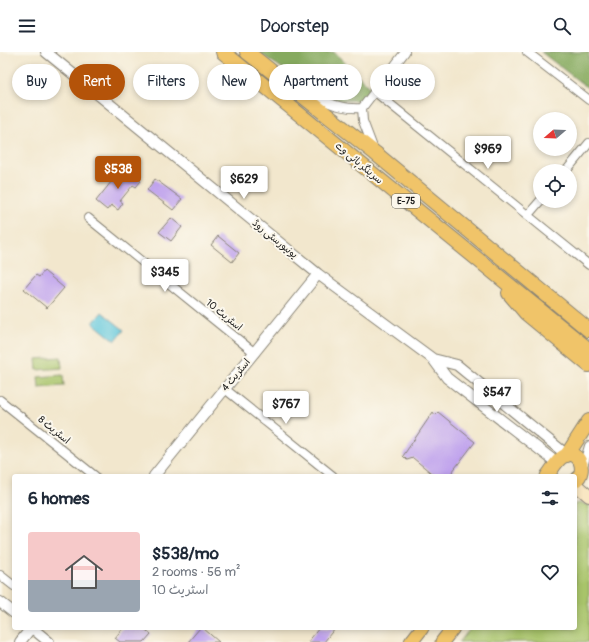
<!DOCTYPE html>
<meta charset="utf-8">
<style>
:root{--surface:#fff;--page:#f6f6f7;--text:#1f2937;--muted:#747a83;--accent:#b45309}
body{margin:0;font-family:Pangolin,"Playpen Sans Arabic",sans-serif;background:var(--page);color:var(--text);height:100vh;display:flex;flex-direction:column;font-size:15px;white-space:nowrap}
*{box-sizing:border-box;margin:0}
p{font-size:13px;color:var(--muted)}
.icon{flex:none;width:22px;height:22px;fill:none;stroke:currentColor;stroke-width:2;stroke-linecap:round;stroke-linejoin:round}
.map{position:relative;flex:1;overflow:hidden}
.side{position:absolute;left:12px;top:422px;width:565px;height:156px;display:flex;flex-direction:column;background:var(--surface);border-radius:4px;box-shadow:0 2px 6px #0003}
.side>*{flex:none}
.guide{position:absolute;left:12px;top:12px;width:565px;height:36px;display:flex;gap:8px}
.needle{width:26px;rotate:251deg}
.controls{position:absolute;left:533px;top:60px;display:grid;gap:8px}
.controls a{display:grid;place-items:center;width:44px;height:44px;border-radius:50%;background:var(--surface);box-shadow:0 2px 6px #0003;font-size:20px}
.price{position:absolute;translate:-50% -34px;padding:0 9px;border-radius:4px;background:#fff;color:#222;font-size:13px;line-height:26px;filter:drop-shadow(0 1px 2px #0008)}
.price::after{content:'';position:absolute;left:50%;top:24px;width:12px;height:9px;margin-left:-6px;background:inherit;clip-path:polygon(0 0,100% 0,50% 100%)}
.price.selected{background:var(--accent);color:#fff}
ul{padding:0;list-style:none}
li{display:flex;align-items:center;gap:12px;height:100px;padding:0 16px}
li span{display:grid;place-items:center;flex:none;width:112px;height:80px;border-radius:4px;color:#555}
li>.icon{margin-inline-start:auto}
span .icon{width:48px;height:48px;fill:#fffc;stroke-width:1}
li b{font-size:17px}
h2{display:flex;justify-content:space-between;align-items:center;height:48px;padding:0 16px;font-size:17px}
.pill{padding:0 14px;border-radius:18px;background:var(--surface);box-shadow:0 2px 6px #0003;font-size:14px;line-height:36px}
.pill.selected{background:var(--accent);color:#fff}
header{display:flex;justify-content:space-between;align-items:center;height:52px;padding:0 16px;background:var(--surface);font-size:18px;font-weight:600}
.map>svg:first-child{display:block}
.green{fill:#a8c46a;stroke:#627043}
.forest{fill:#86aa5e;stroke:#51633d}
.water{fill:#60c8dc;stroke:#3e727c}
.building{fill:#bfa2ed}
.lines{fill:none;stroke-linecap:round;stroke-linejoin:round}
.minor-casing{stroke:#878274;stroke-width:10}
.tertiary-casing{stroke:#878274;stroke-width:12}
.secondary-casing{stroke:#878274;stroke-width:14}
.primary-casing{stroke:#878274;stroke-width:15}
.trunk-casing{stroke:#878274;stroke-width:16}
.minor{stroke:#fff;stroke-width:8}
.tertiary{stroke:#fff;stroke-width:10}
.secondary{stroke:#f9e7c3;stroke-width:12}
.primary{stroke:#f0c469;stroke-width:13}
.trunk{stroke:#f0c469;stroke-width:14}
.labels{text-anchor:middle;dominant-baseline:central;stroke-width:4;stroke-linejoin:round;paint-order:stroke}
.shield{fill:#fbf7ec;stroke:#5f5e5a;stroke-width:1}
.shield-label{font-size:9px;font-weight:bold;fill:#1c1c1c}
.street-label{font-size:10px;fill:#1c1c1c;stroke:#fbf7ec}
</style>
<header><svg class="icon" aria-label="menu" viewBox="0 0 24 24"><path d="M4 6h16M4 12h16M4 18h16"/></svg>Doorstep<svg class="icon" aria-label="search" viewBox="0 0 24 24"><circle cx="10" cy="10" r="6"/><path d="M15 15l6 6"/></svg></header>
<div class="map">
<svg width="589" height="590" viewBox="0 0 589 590">
<rect width="100%" height="100%" fill="#fbf7ec"/>
<filter id="ink" filterUnits="userSpaceOnUse"><feTurbulence type="fractalNoise" baseFrequency=".025" numOctaves="2"/><feDisplacementMap in="SourceGraphic" scale="8" xChannelSelector="R" yChannelSelector="G"/><feConvolveMatrix kernelMatrix="1 2 1 2 8 2 1 2 1" color-interpolation-filters="sRGB"/></filter>
<filter id="wash" filterUnits="userSpaceOnUse"><feTurbulence type="fractalNoise" baseFrequency=".012" numOctaves="4" result="noise"/><feDisplacementMap in="SourceGraphic" scale="16" xChannelSelector="R" yChannelSelector="G"/><feGaussianBlur stdDeviation="0.9" result="paint"/><feColorMatrix in="noise" values="0 0 0 0 0 0 0 0 0 0 0 0 0 0 0 0 0 1.4 0 .05"/><feComposite in="paint" operator="in"/></filter>
<g filter="url(#wash)">
<rect width="100%" height="100%" fill="#f2e7cd"/>
<!-- green -->
<path class="green" d="M61 305 62 316 37 318 36 307Z
M63 323 64 334 39 336 38 325Z
M578 451 589 453V590H459L471 576H575V452Z"/>
<!-- forest -->
<path class="forest" d="M257 0H334L374 39 364 48 342 49 329 46Z
M541 0H589V37Z"/>
<!-- water -->
<path class="water" d="M102 260 124 278 115 289 93 271Z"/>
<g id="blocks">
<!-- building -->
<path class="building" d="M123 115 141 129 136 135 133 133 120 149 123 151 118 158 111 153 107 158 96 149Z
M155 127 182 147 173 158 147 138Z
M171 166 182 175 171 189 159 180Z
M218 184 239 201 232 210 211 193Z
M44 219 64 236 47 256 24 237 36 223 39 225Z
M433 360 435 363 438 360 475 390 449 424H435L413 406 407 408 403 404Z
M123 576H143L151 582 144 590H120L115 586Z
M200 576H203L219 590H188Z
M319 576H335L324 590H308Z"/>
</g>
</g>
<g filter="url(#ink)">
<use href="#blocks" fill-opacity="0" stroke="#878274" stroke-width="1"/>
<g class="lines">
<!-- minor casing -->
<g class="minor-casing">
<path id="minor" d="M527 0 589 48
M299 33C319 47 336 58 362 56
M374 39 589 213
M374 98 363 69 362 56 405 0
M566 119 589 91
M528 163 540 149
M88 166 255 301
M225 337 333 424
M0 348 95 424
M584 411 589 394
M0 523 14 534"/>
</g>
<!-- tertiary casing -->
<g class="tertiary-casing">
<path id="tertiary" d="M46 0 318 222 433 307 447 326 557 411
M433 307 457 313 567 403
M154 424 318 222
M0 550 14 561
M32 576 49 590
M20 590 31 576"/>
</g>
<!-- secondary casing -->
<g class="secondary-casing">
<path id="secondary" d="M575 432 589 444"/>
</g>
<!-- primary casing -->
<g class="primary-casing">
<path id="primary" d="M547 424C551 419 556 410 561 406 578 393 589 419 575 429
M411 590 422 576
M442 590 453 576"/>
</g>
<!-- trunk casing -->
<g class="trunk-casing">
<path id="trunk" d="M223 0 589 298
M247 0 375 101 589 278
M509 241 526 261 589 313
M567 403 589 369"/>
</g>
<!-- minor -->
<use href="#minor" class="minor"/>
<!-- tertiary -->
<use href="#tertiary" class="tertiary"/>
<!-- secondary -->
<use href="#secondary" class="secondary"/>
<!-- primary -->
<use href="#primary" class="primary"/>
<!-- trunk -->
<use href="#trunk" class="trunk"/>
</g>
</g>
<g class="labels">
<!-- shield labels -->
<rect class="shield" x="392" y="142" width="28" height="14" rx="3"/>
<g class="shield-label">
<text x="406" y="149">E-75</text>
</g>
<!-- street labels -->
<g class="street-label">
<text transform="translate(359 111) rotate(40)">سرینگر ہائی وے</text>
<text transform="translate(275 187) rotate(39)">یونیورسٹی روڈ</text>
<text transform="translate(224 263) rotate(39)">اسٹریٹ 10</text>
<text transform="translate(236 323) rotate(-50)">اسٹریٹ 4</text>
<text transform="translate(54 378) rotate(39)">اسٹریٹ 8</text>
</g>
</g>
</svg>
<div class="controls">
<a><svg class="needle" viewBox="-14 -14 28 28"><path d="M0-13l5 13h-10z" fill="#e53935"/><path d="M0 13l5-13h-10z" fill="#747a83"/></svg></a>
<a><svg class="icon" aria-label="locate" viewBox="0 0 24 24"><circle cx="12" cy="12" r="6"/><path d="M12 2v4M12 18v4M2 12h4M18 12h4"/></svg></a>
</div>
<b class="price" style="left:488px;top:118px">$969</b>
<b class="price selected" style="left:118px;top:138px">$538</b>
<b class="price" style="left:244px;top:148px">$629</b>
<b class="price" style="left:165px;top:241px">$345</b>
<b class="price" style="left:497px;top:361px">$547</b>
<b class="price" style="left:286px;top:373px">$767</b>
<div class="guide">
<a class="pill">Buy</a>
<a class="pill selected">Rent</a>
<a class="pill">Filters</a>
<a class="pill">New</a>
<a class="pill">Apartment</a>
<a class="pill">House</a>
</div>
<section class="side">
<h2>6 homes<svg class="icon" aria-label="filters" viewBox="0 0 24 24"><path d="M4 7h16M4 17h16"/><circle cx="9" cy="7" r="2"/><circle cx="15" cy="17" r="2"/></svg></h2>
<ul>
<li><span style="background:linear-gradient(#f6c9c9 60%,#9aa5b1 0)"><svg class="icon" aria-label="home" viewBox="0 0 24 24"><path d="M3 11l9-7 9 7M6 9v11h12V9"/></svg></span><div><b>$538/mo</b><p>2 rooms · 56 m²</p><p>اسٹریٹ 10</p></div><svg class="icon" aria-label="heart" viewBox="0 0 24 24"><path d="M12 20l-8-8c-3-5 5-10 8-4 3-6 11-1 8 4z"/></svg></li>
</ul>
</section>
</div>
